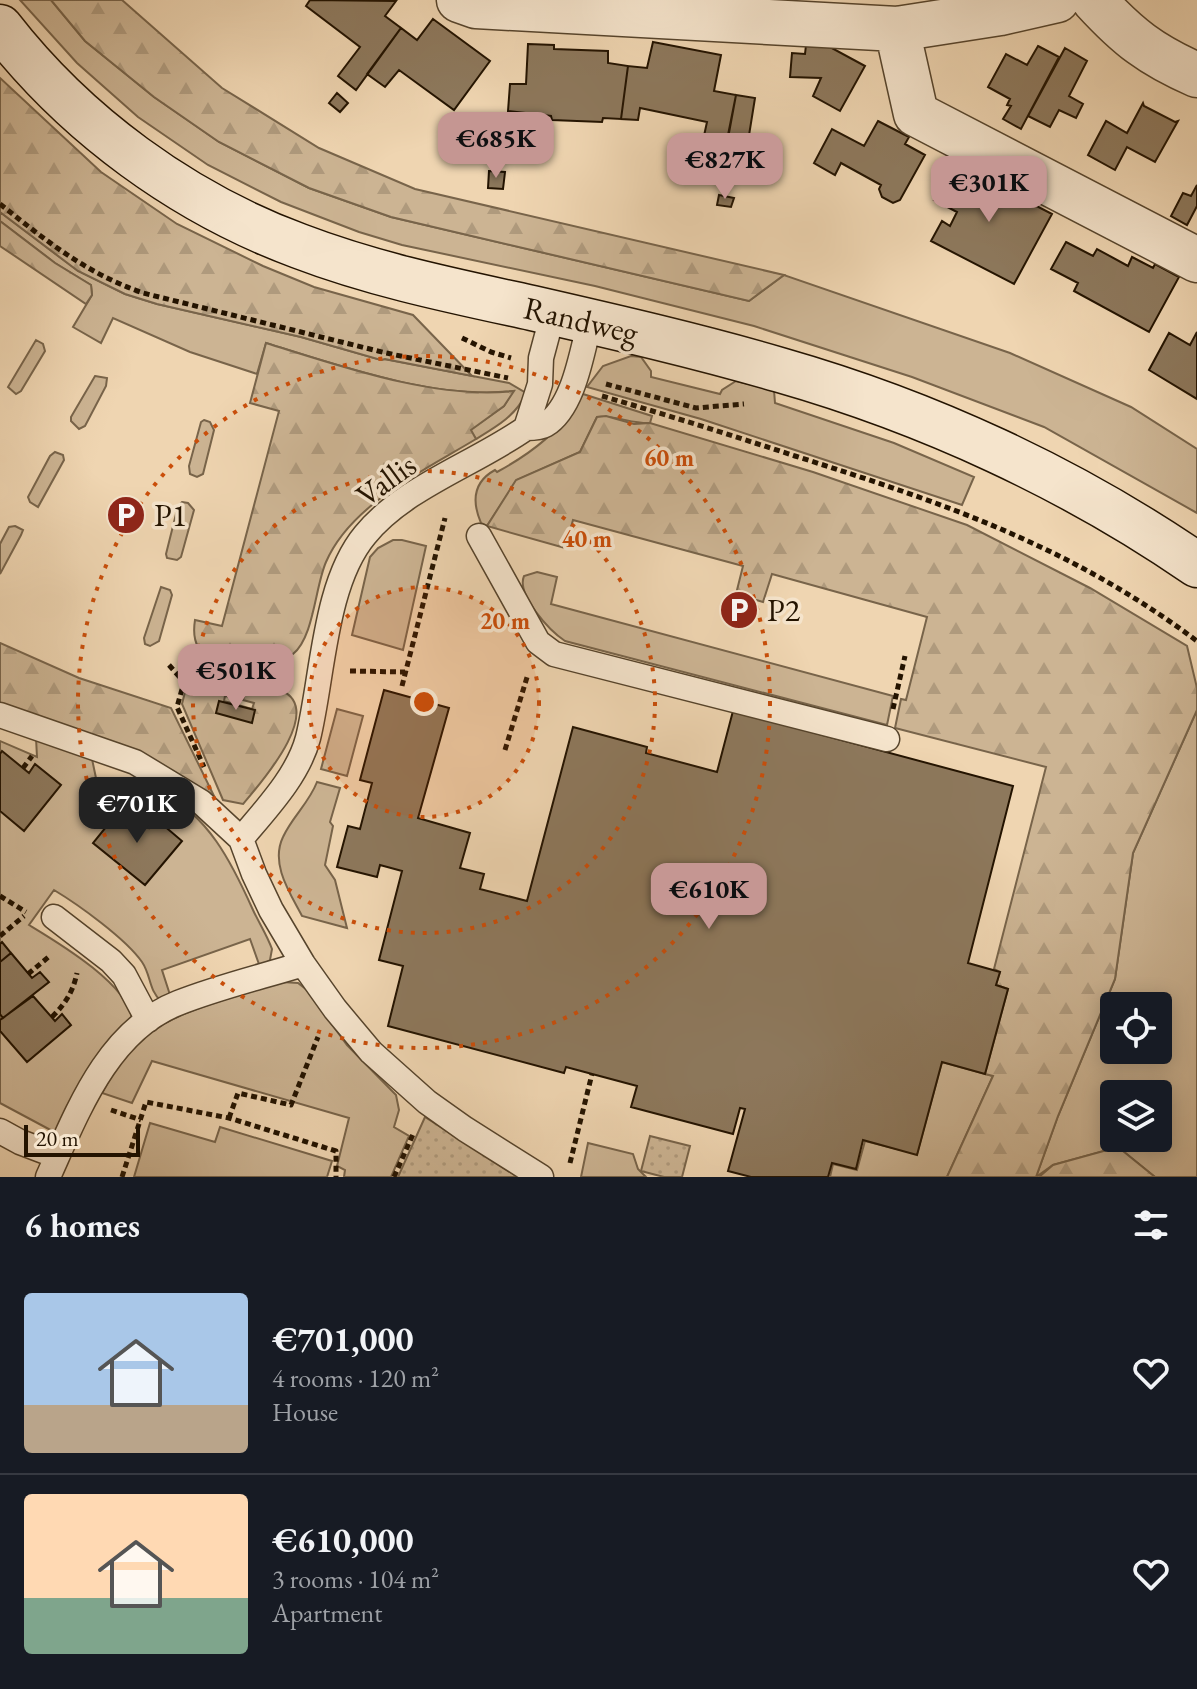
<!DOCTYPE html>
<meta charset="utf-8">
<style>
:root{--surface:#171b24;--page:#20242c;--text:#f1f3f6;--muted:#9ea1a6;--line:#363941;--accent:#c59692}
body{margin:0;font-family:"EB Garamond",serif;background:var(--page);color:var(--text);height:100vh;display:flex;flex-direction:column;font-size:30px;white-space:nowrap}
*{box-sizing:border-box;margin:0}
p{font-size:26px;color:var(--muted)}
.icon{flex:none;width:44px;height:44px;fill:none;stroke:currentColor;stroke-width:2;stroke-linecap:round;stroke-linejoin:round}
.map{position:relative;height:1177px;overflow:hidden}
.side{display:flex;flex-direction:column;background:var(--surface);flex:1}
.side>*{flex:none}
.fabs{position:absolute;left:1100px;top:992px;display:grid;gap:16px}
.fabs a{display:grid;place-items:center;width:72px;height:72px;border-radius:8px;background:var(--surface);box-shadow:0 4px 20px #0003;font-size:40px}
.scale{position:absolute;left:24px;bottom:20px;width:116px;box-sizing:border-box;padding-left:8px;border:4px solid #231300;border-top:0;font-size:22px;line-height:28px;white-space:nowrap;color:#231300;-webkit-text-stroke:6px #f5e4cc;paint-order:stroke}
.price{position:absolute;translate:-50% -68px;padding:0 18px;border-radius:16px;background:var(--accent);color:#111;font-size:26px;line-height:52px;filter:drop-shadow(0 2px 4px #0008)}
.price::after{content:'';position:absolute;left:50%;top:48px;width:24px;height:18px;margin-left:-12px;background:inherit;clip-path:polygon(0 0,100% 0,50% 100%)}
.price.active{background:#222;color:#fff}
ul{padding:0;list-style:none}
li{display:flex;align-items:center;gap:24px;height:200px;padding:0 24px}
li+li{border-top:2px solid var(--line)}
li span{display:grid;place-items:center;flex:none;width:224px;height:160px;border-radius:8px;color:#555}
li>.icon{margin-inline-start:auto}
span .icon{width:96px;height:96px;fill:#fffc;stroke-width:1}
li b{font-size:34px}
h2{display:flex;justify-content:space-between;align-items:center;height:96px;padding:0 24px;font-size:34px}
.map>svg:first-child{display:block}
.grass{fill:#ccb493;stroke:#78644a;stroke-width:2;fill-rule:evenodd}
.forest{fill:url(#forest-firs);stroke:#78644a;stroke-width:2}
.park{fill:url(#park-dots);stroke:#78644a;stroke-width:2}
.building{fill:#8d785c;stroke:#231300;stroke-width:2}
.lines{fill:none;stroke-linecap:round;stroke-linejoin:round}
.service-casing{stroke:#56442c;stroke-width:27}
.minor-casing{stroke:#56442c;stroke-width:47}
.secondary-casing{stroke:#231300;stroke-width:47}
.path{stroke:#231300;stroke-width:5;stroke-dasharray:6 4;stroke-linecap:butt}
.service{stroke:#f5e4cc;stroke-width:24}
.minor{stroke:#f5e4cc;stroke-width:44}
.secondary{stroke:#f5e4cc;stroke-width:44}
.ring{fill:none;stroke:#ca4e0a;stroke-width:4;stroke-dasharray:4 8}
.labels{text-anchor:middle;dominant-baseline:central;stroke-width:7;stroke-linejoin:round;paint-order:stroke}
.street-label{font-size:32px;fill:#231300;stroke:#f5e4cc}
.poi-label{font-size:32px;fill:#231300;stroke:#f5e4cc;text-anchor:start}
.centre{fill:#ca4e0a;stroke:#f5e4cc;stroke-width:4}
.ring-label{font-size:24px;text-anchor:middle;font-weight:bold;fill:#ca4e0a;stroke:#f5e4cc;stroke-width:7;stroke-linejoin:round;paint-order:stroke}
</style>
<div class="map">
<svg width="1197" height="1177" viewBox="0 0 1197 1177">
<defs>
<pattern id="forest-firs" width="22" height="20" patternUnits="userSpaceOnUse" patternTransform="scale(2)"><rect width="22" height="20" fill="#ccb493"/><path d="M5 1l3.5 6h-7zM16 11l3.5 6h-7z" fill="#af9a7d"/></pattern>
<pattern id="park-dots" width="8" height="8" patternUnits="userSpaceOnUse" patternTransform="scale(2)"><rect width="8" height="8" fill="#ccb493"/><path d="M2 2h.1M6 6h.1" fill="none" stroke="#af9a7d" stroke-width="1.8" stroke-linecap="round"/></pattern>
</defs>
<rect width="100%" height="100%" fill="#efd5b1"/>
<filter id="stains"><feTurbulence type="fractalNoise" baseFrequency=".0025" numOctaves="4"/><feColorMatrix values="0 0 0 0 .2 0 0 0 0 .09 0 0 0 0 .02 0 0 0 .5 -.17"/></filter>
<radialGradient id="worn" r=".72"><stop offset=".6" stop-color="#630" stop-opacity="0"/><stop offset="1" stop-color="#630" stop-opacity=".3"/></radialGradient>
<!-- grass -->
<path class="grass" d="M20 0H51L85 41 154 97 219 142 309 188 391 217 749 301 784 275 1010 353 1131 407 1197 449V513L1044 427 912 377 754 326 595 286 402 245 359 232 281 202 208 165 138 117 77 63Z
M0 212 78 271 125 294 157 304 301 337 381 360 384 359 509 383 526 393C517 415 496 427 476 439L470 430 504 406 513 391C436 400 340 366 266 343L257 374 190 352 113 318 101 343 73 327 92 295 91 285 55 263 0 221Z
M36 340 43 344 45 351 21 391 16 394 8 387Z
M631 356 641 357 651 371V377L720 394 722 390 736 381 774 390 775 403 894 443 974 477 962 505 701 419 587 387 603 366Z
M95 376 107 378 106 386 85 426 79 429 71 421V417Z
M583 394 652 416 650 423C632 424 615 415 597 417L580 452 517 480 487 526 481 523C472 502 473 482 495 470L497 472C532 453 562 430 583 394Z
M204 420 210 422 214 430 203 474 197 477 190 474 189 466 201 422Z
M55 452 63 455 64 460 38 507 30 502 28 497 50 456Z
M182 502 188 503 194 510 181 557 177 560 167 558 166 554 178 506Z
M15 526 23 530 21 535 0 574V544L9 527Z
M393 540H402L426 546 403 650 352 635 370 557 378 548Z
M537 572 557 577 551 604 893 696 887 725 565 641C550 631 516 595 524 576Z
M161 587 170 590 172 595 159 641 150 646 145 644 144 638Z
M337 709 363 716 347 776 321 769Z
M1197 710V1177H1155L1118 1147 1053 1165 1036 1177 1058 1116 1115 979 1133 853ZM1114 1006H1158V1050H1114ZM1114 1094H1158V1138H1114Z
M36 738 92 759 96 778 143 803H148L160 790C209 817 231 861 253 910 259 923 267 935 272 949L270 960 260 967 250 939 162 970 171 998 161 1001C149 991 151 975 142 962 126 939 79 905 54 890L29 925C57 942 130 985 132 1020 93 1050 76 1090 58 1134L0 1103V741L37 757Z
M317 782 340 788 330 822 333 826 325 865 335 880 347 928 302 916C290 893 270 864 283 837 292 817 309 803 317 782Z
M282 982 298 983 307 990 347 1045 396 1095 399 1110 394 1127 409 1136 391 1177H344L345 1170 337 1166 349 1118 152 1061 132 1103 102 1093C109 1080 116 1066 125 1055 161 1011 231 999 282 982Z
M942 1062 993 1076 947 1177H830L833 1164 857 1170 865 1141 917 1154Z
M150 1123 215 1142 220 1127 332 1161 327 1177H134Z
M588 1143 633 1154 638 1169 646 1177H581Z"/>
<!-- forest -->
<path class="forest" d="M51 0H122L222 88 319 148 415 189 784 275 749 301 391 217 309 188 219 142 154 97 85 41Z
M0 78 101 172 177 224 263 266 314 287 413 315 472 376 385 359 381 360 301 337 157 304 125 294 78 271 0 212Z
M0 221 55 263 91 285 92 295 86 304 0 246Z
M266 343C340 366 436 400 514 391L504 406 471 430 476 439C425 470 351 504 326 562 315 587 314 637 293 654 283 661 269 659 257 660 224 663 188 664 195 620L222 626 279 411 250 403Z
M606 416 634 424 650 423 813 472 967 525 1090 588 1187 646 1197 688V710L1133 853 1115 979 1058 1116 1036 1177H947L993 1076 985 1074 1008 989 996 985 1000 972 994 969 1046 767 895 728 901 699 906 700 927 617 772 574 763 602 736 594 743 566 573 520 565 548 487 526 516 480 580 452 597 417Z
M0 643 79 678 171 708 215 798 0 703Z
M187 684 215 690 237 689 235 698 225 696 224 701 252 709 254 703 243 700 246 689C256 688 267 687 277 689 330 705 260 784 243 804L223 800 182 704Z
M1118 1147 1155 1177H1039L1053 1165Z"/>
<!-- park -->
<path class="park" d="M425 1117 518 1177H398Z
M650 1136 690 1146 682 1177H664L641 1171Z"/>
<!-- building -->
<path class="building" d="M310 0 396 1 385 16 401 28 356 90 338 76 360 47 306 6Z
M433 19 490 61 454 110 399 70 385 87 367 74 401 28 417 40Z
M653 42 721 55 714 91 736 95 725 150 702 145 707 122 640 108 638 120 621 119 628 66 647 68Z
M528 44 554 45V49L608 51V63L628 66 621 119 603 118 602 122 552 120 551 116 508 111 510 84H526Z
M806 45 830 47 865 66 840 111 813 96 821 78 790 77 792 53 805 54Z
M1038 46 1059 57 1021 129 1003 119 1011 106 1007 105 1010 99 988 87 1006 54 1027 65Z
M1065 48 1087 61 1069 96 1083 104 1076 118 1059 110 1050 127 1028 116Z
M337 93 348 103 340 112 329 103Z
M736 95 755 98 746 154 726 149Z
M1143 103 1144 106 1175 122 1178 121 1155 162 1127 147 1115 170 1088 155 1106 121 1127 133Z
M878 121 909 137 905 144 925 155 900 200 893 203 882 197 879 189 881 185 841 163 835 175 814 163 832 129 864 146Z
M954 163 1052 214 1014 284 931 241 942 221 950 226 957 212 934 200Z
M489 171 505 172 503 189 488 188Z
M1197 185V206L1187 225 1171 216 1183 193 1191 196Z
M719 195 734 198 731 207 717 205Z
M1066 242 1093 256 1097 249 1128 266 1132 257 1153 268 1155 264 1179 277 1149 332 1074 291 1078 283 1051 269Z
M1197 332V399L1149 370 1169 333 1190 345Z
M384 690 449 708 418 818 470 833 460 868 484 874 480 889 527 901 573 727 647 747 646 753 717 772 733 711 1013 786 968 963 1000 972 996 985 1008 989 985 1074 942 1062 917 1155 863 1140 856 1169 832 1163 828 1177H751L728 1171 745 1109 740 1108 733 1134 631 1107 637 1086 566 1067 564 1073 388 1026 403 966 379 960 402 871 380 865 377 877 337 867 348 826 360 829 372 783 360 780Z
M219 701 255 710 252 723 216 713Z
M2 751 29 773 35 764 61 785 24 831 0 811V754Z
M123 806 149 828 156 819 182 841 145 885 93 843Z
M2 942 11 953 0 962V944Z
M11 953 32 978 40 972 49 982 3 1018 0 1014V962Z
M33 996 55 1021 62 1014 71 1025 27 1062 0 1031V1020Z"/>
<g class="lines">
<!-- service casing -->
<g class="service-casing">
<path id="service" d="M526 428 540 384 541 358 553 313
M479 536 538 642 554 654 887 739
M0 715 135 762 201 802 241 839 254 874 271 910 303 964 335 1009 371 1052 427 1102 465 1129 541 1177
M241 839C266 809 298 776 308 738 323 677 324 584 365 535 404 487 475 464 526 428 532 428 540 428 545 425 574 408 582 351 590 321
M54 917 111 961 124 975 148 1020
M0 1131 20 1142 57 1156
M48 1177C77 1113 107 1031 178 1003 218 987 261 977 303 964"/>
</g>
<!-- minor casing -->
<g class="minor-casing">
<path id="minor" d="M459 0 476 6 897 29 1000 13 1057 0
M1094 0C1128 37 1151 55 1197 75
M897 29 916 114 1197 260"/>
</g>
<!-- secondary casing -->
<g class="secondary-casing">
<path id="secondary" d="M0 27C76 125 183 203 299 246 375 275 454 291 532 308 615 327 698 346 780 370 927 412 1071 478 1197 565"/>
</g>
<!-- path -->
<path class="path" d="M0 204C48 242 84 272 143 293L386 353 508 378
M462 338 491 352 511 358
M606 384 696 408 744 404
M602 396C667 415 731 435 795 456 944 503 1070 546 1197 641
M169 665 184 682 177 707 204 767
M350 671 405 672
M402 686 445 518
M893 709 905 656
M505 750 528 674
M23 768 32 756
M145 824 155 810
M0 896 26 912
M0 936 24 916
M28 974 51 955
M52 1017C65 1004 73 992 77 973
M111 1110 141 1120
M229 1118 238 1093 291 1105 318 1037
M570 1163 592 1074
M122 1177 146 1102 229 1118 336 1151V1177
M394 1177 414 1132"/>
<!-- service -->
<use href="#service" class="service"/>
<!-- minor -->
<use href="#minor" class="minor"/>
<!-- secondary -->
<use href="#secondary" class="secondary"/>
</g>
<!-- distance rings -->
<circle cx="424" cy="702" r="115" fill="#ca4e0a" fill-opacity=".12"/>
<g class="ring">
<circle cx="424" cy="702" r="115"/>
<circle cx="424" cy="702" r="231"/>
<circle cx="424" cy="702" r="346"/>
</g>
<!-- icons -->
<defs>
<g id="parking-disc" transform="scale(2)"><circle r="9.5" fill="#8f2418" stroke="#f5e4cc"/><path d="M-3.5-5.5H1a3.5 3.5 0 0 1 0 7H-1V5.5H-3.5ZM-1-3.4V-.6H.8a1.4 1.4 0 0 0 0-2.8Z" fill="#fff"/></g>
</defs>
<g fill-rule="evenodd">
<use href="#parking-disc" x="126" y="515"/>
<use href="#parking-disc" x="739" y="610"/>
</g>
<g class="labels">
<!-- street labels -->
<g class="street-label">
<text transform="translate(581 320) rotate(13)">Randweg</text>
<text transform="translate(386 480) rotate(-36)">Vallis</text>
</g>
<!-- poi labels -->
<g class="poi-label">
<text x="154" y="515">P1</text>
<text x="767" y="610">P2</text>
</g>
</g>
<circle cx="424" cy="702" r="12" class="centre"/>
<g class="ring-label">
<text x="669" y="466">60 m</text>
<text x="587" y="547">40 m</text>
<text x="505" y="629">20 m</text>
</g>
<rect width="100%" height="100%" filter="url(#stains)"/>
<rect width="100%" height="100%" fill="url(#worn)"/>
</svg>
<div class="fabs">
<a><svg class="icon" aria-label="locate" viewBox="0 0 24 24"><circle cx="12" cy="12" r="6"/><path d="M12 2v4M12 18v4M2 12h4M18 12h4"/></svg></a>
<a><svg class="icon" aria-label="layers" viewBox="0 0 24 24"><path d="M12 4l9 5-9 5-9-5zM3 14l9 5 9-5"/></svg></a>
</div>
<div class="scale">20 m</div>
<b class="price" style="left:496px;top:180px">€685K</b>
<b class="price" style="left:725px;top:201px">€827K</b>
<b class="price" style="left:989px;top:224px">€301K</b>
<b class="price" style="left:236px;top:712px">€501K</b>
<b class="price active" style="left:137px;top:845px">€701K</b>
<b class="price" style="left:709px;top:931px">€610K</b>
</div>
<section class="side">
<h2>6 homes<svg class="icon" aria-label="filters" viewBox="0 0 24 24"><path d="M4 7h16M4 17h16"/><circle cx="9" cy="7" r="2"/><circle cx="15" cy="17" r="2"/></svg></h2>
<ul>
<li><span style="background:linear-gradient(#a9c7e8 70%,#b9a48a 0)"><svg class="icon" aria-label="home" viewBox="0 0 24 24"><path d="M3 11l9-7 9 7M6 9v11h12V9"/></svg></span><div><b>€701,000</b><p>4 rooms · 120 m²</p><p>House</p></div><svg class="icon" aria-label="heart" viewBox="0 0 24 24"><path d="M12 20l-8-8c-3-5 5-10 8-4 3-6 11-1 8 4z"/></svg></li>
<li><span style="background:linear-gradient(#ffd9b3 65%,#7fa58c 0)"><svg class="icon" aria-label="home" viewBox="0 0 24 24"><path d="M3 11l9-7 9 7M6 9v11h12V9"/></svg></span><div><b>€610,000</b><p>3 rooms · 104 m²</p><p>Apartment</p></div><svg class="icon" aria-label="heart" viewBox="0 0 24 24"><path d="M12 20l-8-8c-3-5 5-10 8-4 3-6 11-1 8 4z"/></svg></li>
</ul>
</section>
